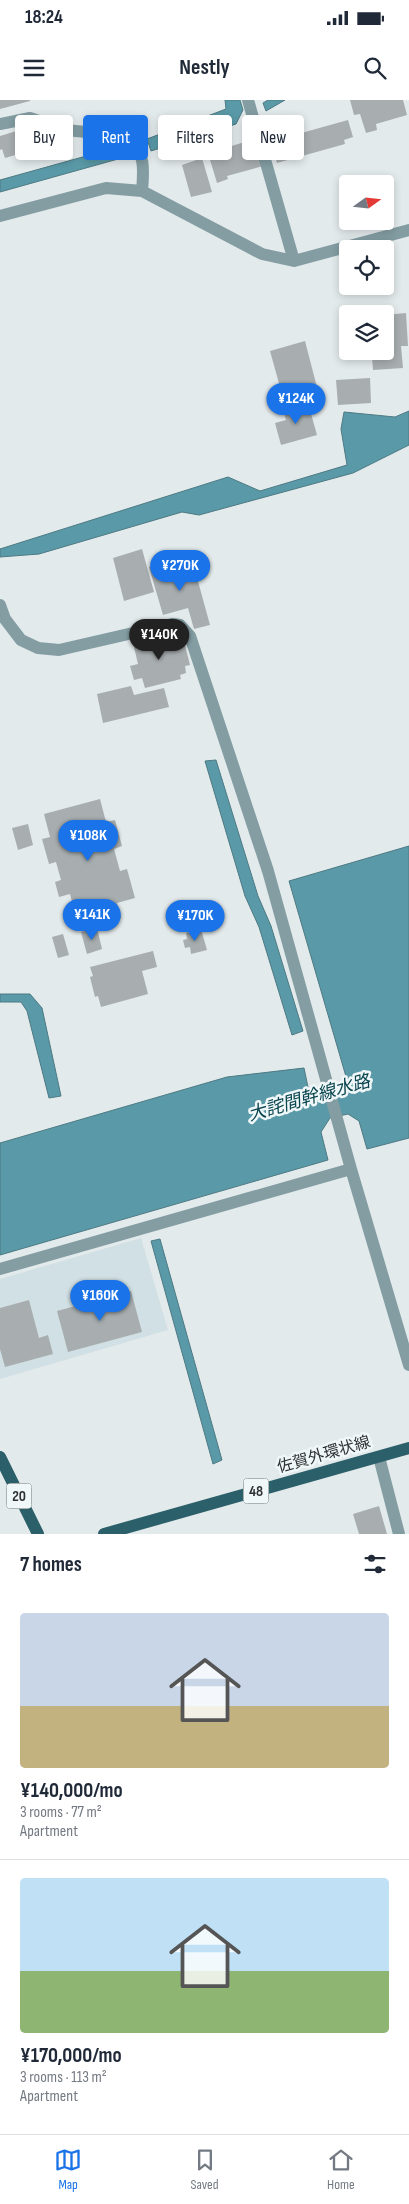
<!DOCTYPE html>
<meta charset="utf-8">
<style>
:root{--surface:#fff;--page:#f6f6f7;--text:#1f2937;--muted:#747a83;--line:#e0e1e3;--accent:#1a73e8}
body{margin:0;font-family:"Sofia Sans Condensed","Noto Sans JP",sans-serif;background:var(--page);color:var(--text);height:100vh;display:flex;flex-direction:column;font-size:19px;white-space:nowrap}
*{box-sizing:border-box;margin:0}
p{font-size:16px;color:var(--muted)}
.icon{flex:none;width:28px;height:28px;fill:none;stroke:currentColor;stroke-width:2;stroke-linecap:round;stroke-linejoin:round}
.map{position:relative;height:1434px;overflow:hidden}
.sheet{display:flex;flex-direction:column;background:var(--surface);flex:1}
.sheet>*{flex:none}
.guide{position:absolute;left:15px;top:15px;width:380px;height:45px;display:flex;gap:10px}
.needle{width:32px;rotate:75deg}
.controls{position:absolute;left:339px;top:75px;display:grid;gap:10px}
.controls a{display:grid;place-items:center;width:55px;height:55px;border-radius:5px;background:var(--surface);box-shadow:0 2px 8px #0003;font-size:25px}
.price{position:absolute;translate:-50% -42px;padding:0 11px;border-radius:18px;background:var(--accent);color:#fff;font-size:16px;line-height:32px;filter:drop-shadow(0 1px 2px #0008)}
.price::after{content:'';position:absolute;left:50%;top:30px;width:15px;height:11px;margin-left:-8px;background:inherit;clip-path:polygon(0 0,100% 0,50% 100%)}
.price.current{background:#222;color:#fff}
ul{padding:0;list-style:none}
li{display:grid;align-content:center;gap:10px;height:265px;padding:0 20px}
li+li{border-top:1px solid var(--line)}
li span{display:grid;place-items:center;height:155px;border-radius:5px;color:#555}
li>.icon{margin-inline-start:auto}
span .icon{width:90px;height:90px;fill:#fffc;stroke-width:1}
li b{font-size:21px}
h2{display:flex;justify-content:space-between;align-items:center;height:60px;padding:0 20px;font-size:21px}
.pill{padding:0 18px;border-radius:5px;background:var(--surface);box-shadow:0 2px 8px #0003;font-size:18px;line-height:45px}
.pill.current{background:var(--accent);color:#fff}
.status{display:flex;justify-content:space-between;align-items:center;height:35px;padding:0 25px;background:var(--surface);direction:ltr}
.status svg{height:14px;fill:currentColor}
header{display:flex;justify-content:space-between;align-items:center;height:65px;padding:0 20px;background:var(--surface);font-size:22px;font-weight:700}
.tab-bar{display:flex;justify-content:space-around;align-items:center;height:70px;border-top:1px solid var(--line);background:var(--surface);font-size:14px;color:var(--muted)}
.tab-bar a{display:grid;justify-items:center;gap:2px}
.tab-bar .current{color:var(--accent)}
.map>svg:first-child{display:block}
.built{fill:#d1e0e4}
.water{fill:#5a99a7;stroke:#4d7a84}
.building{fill:#a8aeb0}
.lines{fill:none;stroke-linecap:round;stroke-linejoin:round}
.minor{stroke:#839da3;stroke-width:12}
.major{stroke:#2b5f6a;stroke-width:12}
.labels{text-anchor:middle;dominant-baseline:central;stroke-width:5;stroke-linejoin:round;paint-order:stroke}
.shield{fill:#f0f7f8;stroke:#696d6d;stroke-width:1}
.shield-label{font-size:15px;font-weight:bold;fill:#2f3232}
.street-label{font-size:16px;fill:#2f3232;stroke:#f0f7f8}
.water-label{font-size:18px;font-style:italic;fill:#0a454f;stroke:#f0f7f8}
</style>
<div class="status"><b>18:24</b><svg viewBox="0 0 49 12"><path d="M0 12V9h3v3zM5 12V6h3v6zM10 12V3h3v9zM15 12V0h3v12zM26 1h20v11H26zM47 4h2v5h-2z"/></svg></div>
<header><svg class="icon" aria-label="menu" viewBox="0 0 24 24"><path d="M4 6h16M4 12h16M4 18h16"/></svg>Nestly<svg class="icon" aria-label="search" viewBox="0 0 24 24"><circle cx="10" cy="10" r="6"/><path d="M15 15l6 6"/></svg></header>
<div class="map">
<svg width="409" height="1434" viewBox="0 0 409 1434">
<rect width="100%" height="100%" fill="#e3eaeb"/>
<!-- built -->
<path class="built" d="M141 1138 168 1230 0 1279V1179Z"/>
<!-- water -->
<path class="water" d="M225 0H240L243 10 236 24 151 51 147 39 226 9Z
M268 0H285L266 11 263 3Z
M115 48 118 59 0 92V80Z
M409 311V345L353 373 199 415 182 412 39 454 0 457V449L228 377 260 391 347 365 341 329 344 312 395 317Z
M216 660 258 796 271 826 303 931 292 935 259 827 245 796 205 661Z
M409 746V1038L367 1049 359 1021 348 1014 330 1018 321 1032 328 1060 0 1155V1043L227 977 304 968 309 992 322 997 341 992 347 980 289 781Z
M0 894H30L42 908 61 996 49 998 27 911 21 902H0Z
M160 1139 222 1360 213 1364 151 1141Z"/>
<!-- building -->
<path class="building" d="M0 0H30V1L0 9Z
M350 0H403L407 15 376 24 377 30 366 33 360 14 354 15Z
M348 20 353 37 344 40 345 44 277 63 270 37 286 32 287 37Z
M23 29 25 37 38 33 41 42 27 46 29 51 5 58 2 49 0 50V36Z
M255 39 263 66 227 76 228 79 217 83 208 53Z
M202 58 212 92 191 97 182 65Z
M406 213 408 246H401L403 268 373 270 372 257H364V251H385V215Z
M305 241 319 295 285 305 270 251Z
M370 278 371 303 338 305 336 280Z
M308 303 317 335 281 345 275 323 286 320 283 310Z
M142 449 154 492 124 501 113 458Z
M162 463 164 471 193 463 210 525 194 529 188 508 163 515 149 467Z
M169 534 173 548 185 545 190 565 185 566 186 573 180 575 181 579 145 588 142 578 134 580 130 566 138 564 133 543Z
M131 586 134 595 164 588 169 607 103 623 97 594Z
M100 699 106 722 115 720 122 746 114 749 120 771 127 769 135 798 117 803 121 818 79 829 70 794 59 797 55 782 61 780 56 762 49 764 42 739 50 737 44 714Z
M28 724 33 745 18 750 12 728Z
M97 828 102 849 87 854 81 832Z
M201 829 207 850 191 854 190 847 185 848 183 840 187 839 186 833Z
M63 834 69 855 58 858 52 837Z
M153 851 157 867 142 871 148 894 101 907 98 896 95 897 90 877 93 876 90 867Z
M131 1191 142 1232 68 1252 57 1211Z
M29 1200 39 1238 48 1235 53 1254 5 1267 0 1249V1208Z
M379 1406 387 1434H359L353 1414Z"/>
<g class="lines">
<!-- minor -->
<path class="minor" d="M248 0 294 161
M0 24 30 18 65 30 129 36C145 53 144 69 142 91
M0 116 106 88 142 91 262 154 294 161 409 130
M0 505 5 519 21 540 38 548 59 550 172 524 180 525 190 536 268 771 351 1069 409 1265
M0 1169 351 1069
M379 1357 399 1434"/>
<!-- major -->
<path class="major" d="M0 1357 38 1434
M104 1434 409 1348"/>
</g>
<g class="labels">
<!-- shield labels -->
<g class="shield">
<rect x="243.5" y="1378.5" width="25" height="25" rx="4"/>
<rect x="6.5" y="1383.5" width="25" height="25" rx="4"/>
</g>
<g class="shield-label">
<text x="256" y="1391">48</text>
<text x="19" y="1396">20</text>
</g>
<!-- street labels -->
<g class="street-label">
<text transform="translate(324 1355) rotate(-16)">佐賀外環状線</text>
</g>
<!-- water labels -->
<g class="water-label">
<text transform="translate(309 998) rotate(-16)">大詫間幹線水路</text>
</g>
</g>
</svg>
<div class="controls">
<a><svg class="needle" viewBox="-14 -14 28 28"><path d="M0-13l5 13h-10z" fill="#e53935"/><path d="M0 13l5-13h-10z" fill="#747a83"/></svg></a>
<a><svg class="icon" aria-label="locate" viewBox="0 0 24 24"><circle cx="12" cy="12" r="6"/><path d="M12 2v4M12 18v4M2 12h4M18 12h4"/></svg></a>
<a><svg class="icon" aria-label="layers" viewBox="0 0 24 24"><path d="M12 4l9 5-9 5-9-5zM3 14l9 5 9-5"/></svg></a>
</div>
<b class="price" style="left:296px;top:325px">¥124K</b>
<b class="price" style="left:180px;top:492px">¥270K</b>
<b class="price current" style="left:159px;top:561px">¥140K</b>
<b class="price" style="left:88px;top:762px">¥108K</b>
<b class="price" style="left:92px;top:841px">¥141K</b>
<b class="price" style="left:195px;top:842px">¥170K</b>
<b class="price" style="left:100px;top:1222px">¥160K</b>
<div class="guide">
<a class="pill">Buy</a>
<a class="pill current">Rent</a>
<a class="pill">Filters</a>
<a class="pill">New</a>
</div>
</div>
<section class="sheet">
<h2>7 homes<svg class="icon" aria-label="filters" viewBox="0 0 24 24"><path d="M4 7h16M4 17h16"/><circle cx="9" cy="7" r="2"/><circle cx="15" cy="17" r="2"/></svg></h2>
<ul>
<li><span style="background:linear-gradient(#c9d6e8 60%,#c2b280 0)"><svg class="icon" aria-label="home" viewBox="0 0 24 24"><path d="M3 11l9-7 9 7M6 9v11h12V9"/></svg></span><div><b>¥140,000/mo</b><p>3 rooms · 77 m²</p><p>Apartment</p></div></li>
<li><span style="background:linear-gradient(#bfe0f5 60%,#8fb573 0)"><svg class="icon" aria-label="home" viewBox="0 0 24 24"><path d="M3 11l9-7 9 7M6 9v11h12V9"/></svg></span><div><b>¥170,000/mo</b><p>3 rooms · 113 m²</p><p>Apartment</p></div></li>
</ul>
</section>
<nav class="tab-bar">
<a class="current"><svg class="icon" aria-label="map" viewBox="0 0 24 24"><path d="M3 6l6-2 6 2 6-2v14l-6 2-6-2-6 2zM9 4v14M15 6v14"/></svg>Map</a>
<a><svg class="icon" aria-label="saved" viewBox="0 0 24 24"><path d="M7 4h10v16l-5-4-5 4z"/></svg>Saved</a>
<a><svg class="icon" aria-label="home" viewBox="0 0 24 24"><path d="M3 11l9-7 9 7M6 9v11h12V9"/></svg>Home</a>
</nav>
